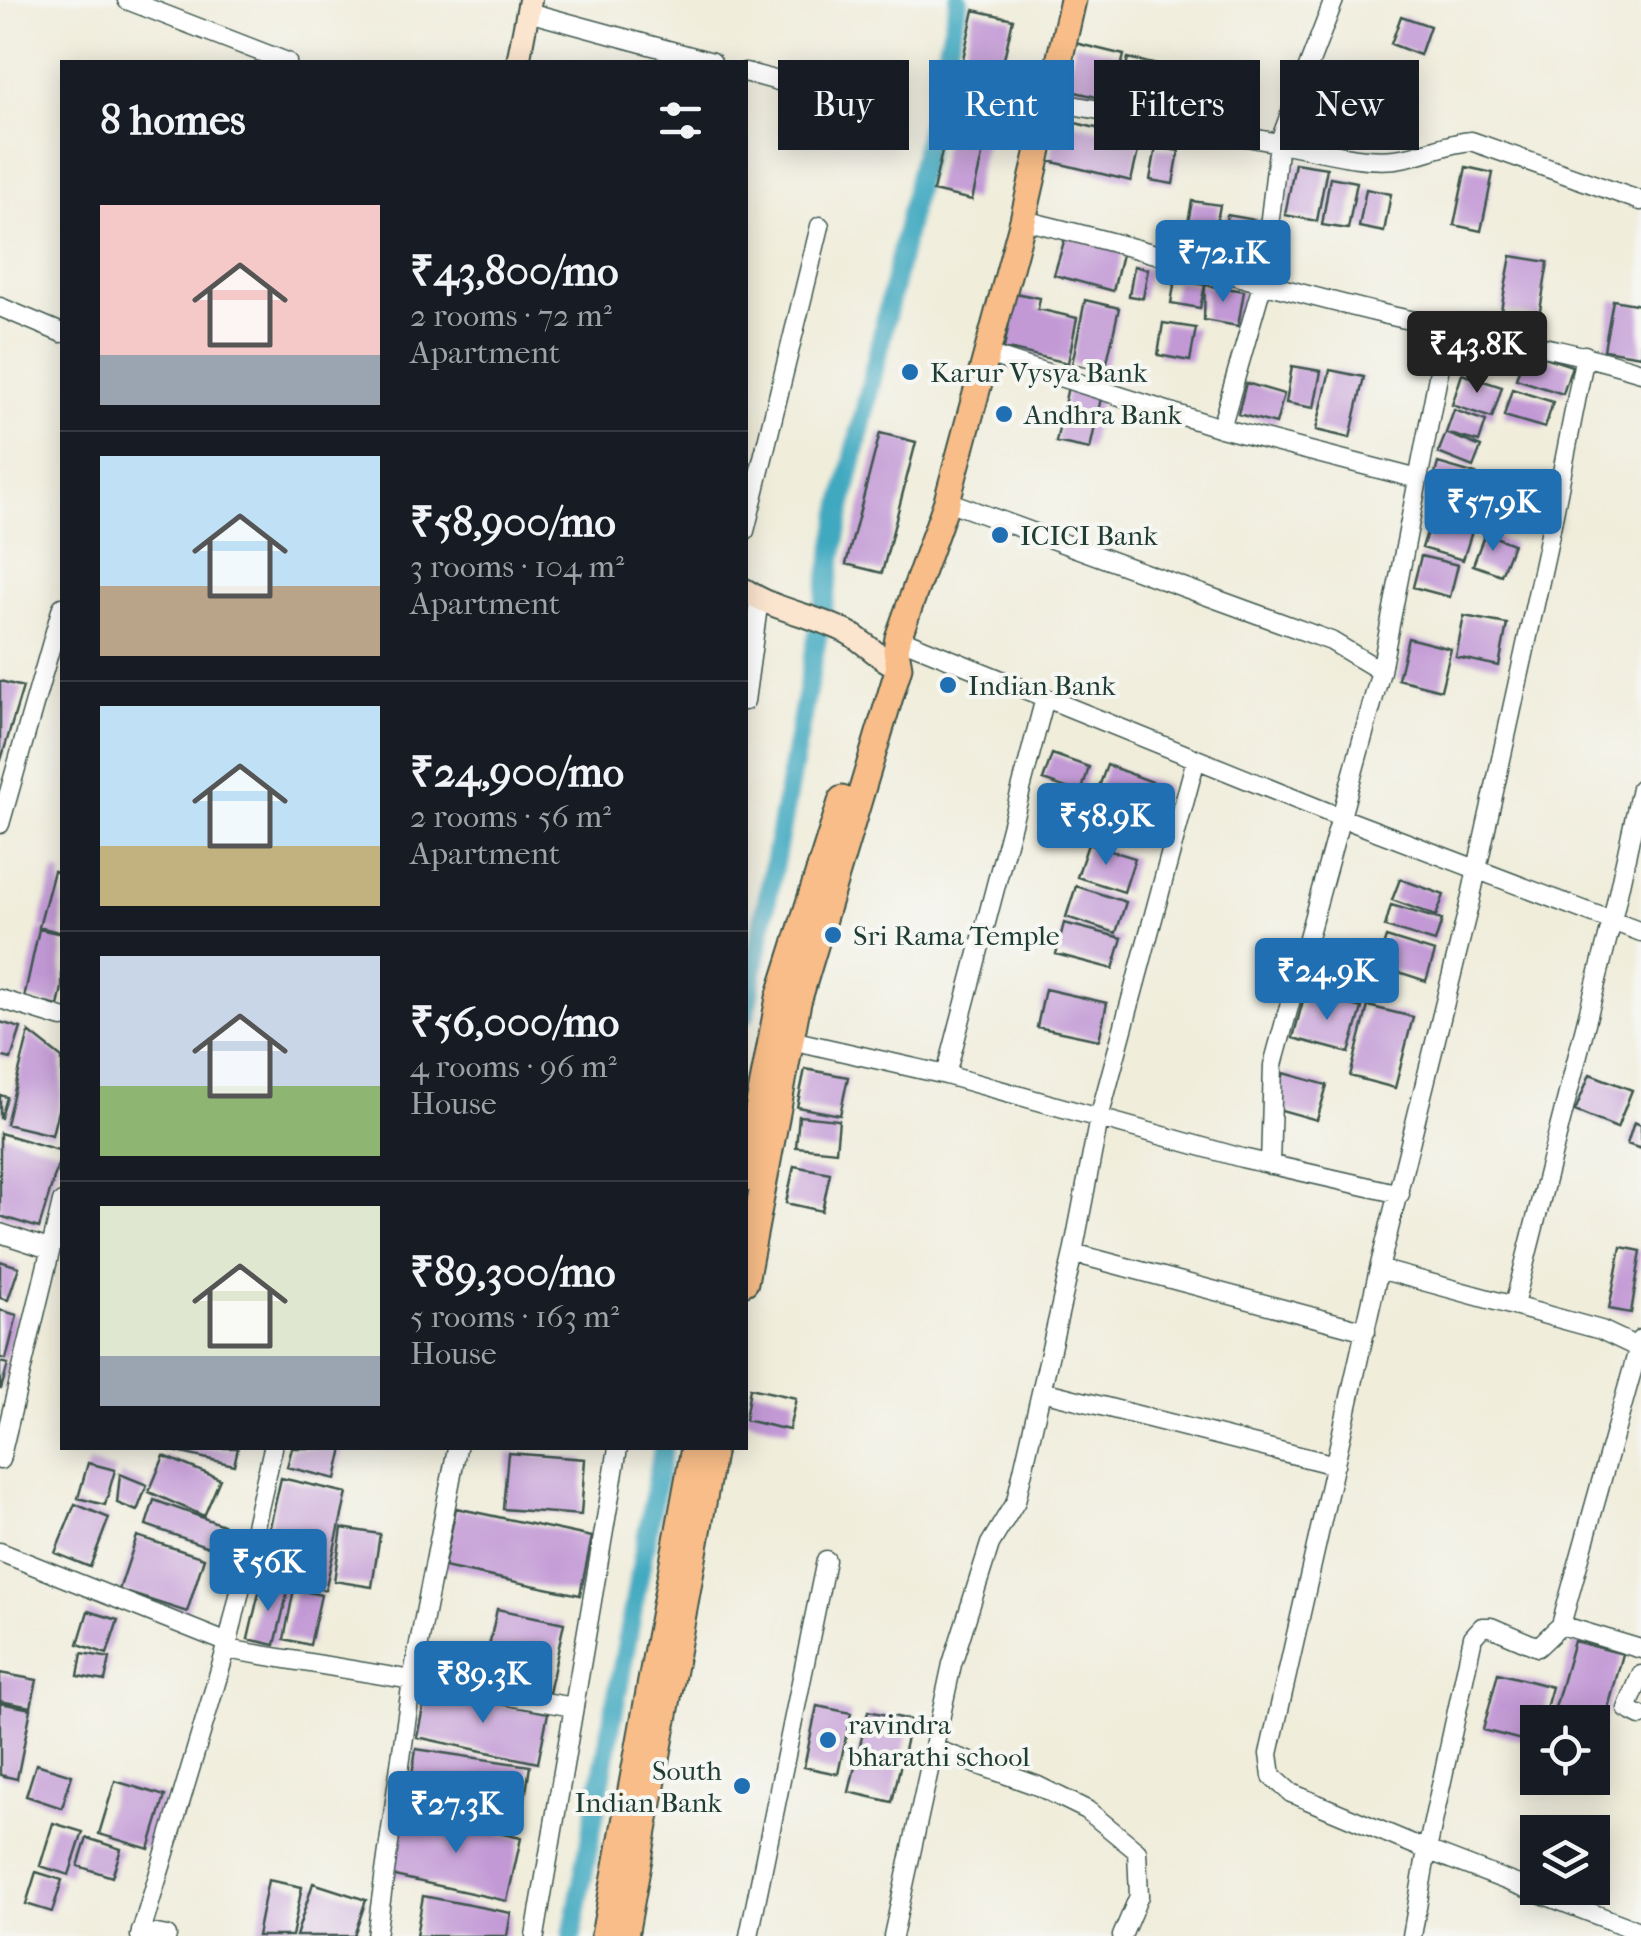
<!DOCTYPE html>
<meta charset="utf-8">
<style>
:root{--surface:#171b24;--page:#242831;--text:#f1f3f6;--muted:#9ea1a6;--line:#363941;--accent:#1f6fb2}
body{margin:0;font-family:"IM FELL French Canon",serif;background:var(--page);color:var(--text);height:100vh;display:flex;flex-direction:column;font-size:38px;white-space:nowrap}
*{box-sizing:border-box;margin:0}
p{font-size:32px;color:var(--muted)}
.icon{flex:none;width:55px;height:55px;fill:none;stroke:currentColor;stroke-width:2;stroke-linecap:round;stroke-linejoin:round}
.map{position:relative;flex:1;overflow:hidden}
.sheet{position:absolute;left:60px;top:60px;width:688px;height:1390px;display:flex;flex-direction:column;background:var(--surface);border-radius:0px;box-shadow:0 5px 25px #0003}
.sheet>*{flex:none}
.top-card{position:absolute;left:778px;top:60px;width:712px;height:90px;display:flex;gap:20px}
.buttons{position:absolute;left:1520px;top:1705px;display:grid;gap:20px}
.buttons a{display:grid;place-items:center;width:90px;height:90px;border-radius:0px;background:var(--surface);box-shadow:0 5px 25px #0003;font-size:50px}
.price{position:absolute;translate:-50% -85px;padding:0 22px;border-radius:10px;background:var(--accent);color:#fff;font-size:32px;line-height:65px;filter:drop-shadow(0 2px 5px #0008)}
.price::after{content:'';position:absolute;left:50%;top:60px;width:30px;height:22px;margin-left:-15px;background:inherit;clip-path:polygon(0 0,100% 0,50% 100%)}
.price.active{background:#222;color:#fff}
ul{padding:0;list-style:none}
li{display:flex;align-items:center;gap:30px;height:250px;padding:0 40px}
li+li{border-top:2px solid var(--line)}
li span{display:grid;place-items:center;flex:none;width:280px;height:200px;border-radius:0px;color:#555}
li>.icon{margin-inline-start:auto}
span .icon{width:120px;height:120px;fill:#fffc;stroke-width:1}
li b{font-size:42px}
h2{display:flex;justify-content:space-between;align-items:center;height:120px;padding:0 40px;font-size:42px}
.chip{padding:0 35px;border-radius:0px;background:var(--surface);box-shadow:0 5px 25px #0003;font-size:35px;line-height:90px}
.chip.active{background:var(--accent);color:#fff}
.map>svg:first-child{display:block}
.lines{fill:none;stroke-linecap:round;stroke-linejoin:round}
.canal{stroke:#40a9c0;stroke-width:20}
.building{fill:#c299d5}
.street-casing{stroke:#3e574d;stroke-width:21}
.secondary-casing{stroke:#3e574d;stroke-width:26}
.primary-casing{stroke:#3e574d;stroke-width:29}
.street{stroke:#fff;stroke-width:18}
.secondary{stroke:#fce5cf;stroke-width:22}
.primary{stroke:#f8bd88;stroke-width:25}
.poi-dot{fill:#1f6fb2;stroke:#f6f6f2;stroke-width:4}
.labels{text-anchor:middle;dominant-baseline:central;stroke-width:8;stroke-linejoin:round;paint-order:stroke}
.poi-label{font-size:28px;fill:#1f3d34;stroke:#f6f6f2;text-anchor:start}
</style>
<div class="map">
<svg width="1641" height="1936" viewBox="0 0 1641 1936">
<rect width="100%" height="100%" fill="#f6f6f2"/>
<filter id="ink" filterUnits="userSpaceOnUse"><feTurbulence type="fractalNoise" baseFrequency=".01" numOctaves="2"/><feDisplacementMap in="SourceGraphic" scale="20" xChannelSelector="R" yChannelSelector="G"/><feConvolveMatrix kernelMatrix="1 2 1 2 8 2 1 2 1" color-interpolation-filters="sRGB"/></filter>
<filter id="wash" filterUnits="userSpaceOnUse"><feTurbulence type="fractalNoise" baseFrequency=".0048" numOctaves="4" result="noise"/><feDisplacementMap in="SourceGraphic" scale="40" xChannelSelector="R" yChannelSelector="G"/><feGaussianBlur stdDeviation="2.25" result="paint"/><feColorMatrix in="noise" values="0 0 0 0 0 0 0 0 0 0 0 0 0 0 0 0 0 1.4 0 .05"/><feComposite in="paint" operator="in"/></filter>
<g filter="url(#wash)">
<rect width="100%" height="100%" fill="#f0eddb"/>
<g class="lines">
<!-- canal -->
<path class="canal" d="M745 1015 841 513 959 0
M572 1936 663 1448"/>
</g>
<g id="blocks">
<!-- building -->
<path class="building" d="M974 10 1013 19 972 200 933 191Z
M1401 16 1430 26 1420 55 1391 44Z
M1075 43 1124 55 1113 101 1063 89Z
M1128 58 1157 65 1147 105 1119 98Z
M1059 119 1141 139 1131 181 1049 161Z
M1156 147 1179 151 1173 184 1150 180Z
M1295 163 1327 168 1317 221 1285 215Z
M1466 167 1493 173 1481 231 1454 225Z
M1330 177 1357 182 1348 229 1322 225Z
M1366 189 1391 194 1384 232 1359 227Z
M1192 201 1220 205 1212 249 1184 244Z
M1227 215 1261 221 1255 258 1220 252Z
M1066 235 1123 250 1113 291 1054 275Z
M1511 256 1548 262 1539 317 1501 310Z
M1134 266 1148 269 1143 298 1129 296Z
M1175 280 1205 285 1200 308 1171 303Z
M1205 285 1244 291 1238 326 1204 320Z
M1015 293 1040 298 1038 309 1077 318 1068 363 1004 348Z
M1085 300 1119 308 1105 371 1072 364Z
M1613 300 1641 305V356L1604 350Z
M1163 323 1196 328 1190 361 1158 355Z
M1525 351 1572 366 1563 394 1516 379Z
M1292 366 1321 371 1314 408 1286 403Z
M1330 370 1364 377 1350 438 1316 430Z
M1462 374 1502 387 1492 418 1452 405Z
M1069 382 1103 389 1090 449 1056 442Z
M1246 383 1284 394 1276 424 1238 414Z
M1512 389 1553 402 1545 428 1504 416Z
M1454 410 1486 421 1479 442 1446 433Z
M880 433 916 442 882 573 846 564Z
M1446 433 1481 447 1473 467 1438 453Z
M1438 463 1476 474 1471 488 1434 478Z
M1434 510 1475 522 1463 560 1422 548Z
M1485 533 1513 544 1501 575 1473 565Z
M1421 556 1458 565 1450 597 1413 587Z
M1464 616 1507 624 1499 666 1456 657Z
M1408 638 1451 649 1441 690 1398 679Z
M0 681 23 687 1 760H0Z
M1052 754 1089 767 1081 793 1043 780Z
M1107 765 1166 787 1156 814 1097 792Z
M1088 844 1135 858 1124 892 1077 877Z
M54 871 62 873V933L39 927Z
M1400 879 1444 895 1436 916 1392 900Z
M1076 886 1126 902 1116 933 1066 917Z
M1391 905 1442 920 1435 942 1385 927Z
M1064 923 1122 938 1113 969 1056 954Z
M39 929 62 934V988L58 1006 24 998Z
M1386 937 1435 952 1426 981 1377 965Z
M1320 951 1373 966 1363 1002 1310 987Z
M1045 989 1107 1003 1099 1040 1037 1027Z
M1305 993 1362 1008 1349 1053 1293 1038Z
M1368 1006 1413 1017 1395 1088 1350 1076Z
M0 1022 21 1028 11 1059 0 1056Z
M29 1032 62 1058V1094L52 1135 6 1124Z
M805 1069 848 1077 840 1115 797 1107Z
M1284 1073 1327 1085 1317 1120 1274 1108Z
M1590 1074 1632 1090 1617 1128 1575 1111Z
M0 1095 7 1097 1 1118H0Z
M799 1116 839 1120 836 1151 796 1147Z
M1634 1122 1641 1125V1149L1627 1144Z
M0 1133 62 1151 39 1228 0 1216Z
M794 1166 830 1173 822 1211 786 1203Z
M1621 1247 1641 1251 1631 1313 1609 1309Z
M0 1261 19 1267 8 1300 0 1298Z
M0 1310 17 1315 6 1359 0 1358Z
M0 1362 8 1364 1 1389H0Z
M750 1388 796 1398 789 1430 745 1420Z
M160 1448H238L234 1465Z
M292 1448H343L336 1479 287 1467Z
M508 1453 585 1459 581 1515 503 1509Z
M164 1456 220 1479 204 1516 149 1492Z
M88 1463 115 1470 105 1505 78 1498Z
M120 1474 147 1485 137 1511 117 1503Z
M281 1478 347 1493 325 1590 259 1575Z
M154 1500 223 1525 214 1549 146 1525Z
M75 1504 109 1518 90 1567 55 1553Z
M456 1508 592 1537 580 1595 444 1567Z
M342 1528 380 1534 372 1587 334 1581Z
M137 1536 204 1558 187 1612 119 1590Z
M261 1584 288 1590 275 1645 248 1639Z
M294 1589 321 1595 310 1645 284 1639Z
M497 1609 564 1623 549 1693 482 1679Z
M88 1611 118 1620 107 1654 78 1644Z
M1574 1641 1623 1654 1597 1748 1592 1747V1722H1551Z
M82 1653 110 1658 105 1681 78 1676Z
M0 1673 37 1680 31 1707 0 1701Z
M1498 1673 1552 1687 1542 1722H1538L1537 1744 1483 1730Z
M427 1689 548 1713 538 1763 417 1737Z
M0 1703 31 1709 17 1779 0 1775Z
M817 1706 851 1713 838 1774 804 1767Z
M868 1711 911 1720 892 1802 849 1792Z
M416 1749 530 1766 521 1825 407 1807Z
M36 1764 72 1775 62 1808 26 1796Z
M115 1781 165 1796 149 1849 99 1834Z
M404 1812 521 1838 507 1901 390 1875Z
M53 1823 83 1832 69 1875 40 1866Z
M87 1838 121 1849 112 1877 78 1866Z
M36 1872 62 1880 52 1912 26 1904Z
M268 1880 302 1887 292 1936H257Z
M313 1883 366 1900 354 1936H296Z
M423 1896 511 1913 507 1936H416Z"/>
</g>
</g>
<g filter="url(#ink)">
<use href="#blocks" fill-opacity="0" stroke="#3e574d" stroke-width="2.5"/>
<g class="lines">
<!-- street casing -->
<g class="street-casing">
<path id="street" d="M127 0 287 62
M1334 0 1279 143C1316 149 1358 163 1395 159 1422 156 1445 143 1471 141L1641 201
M528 12 712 62
M745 72 891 112
M1050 101 1279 143 1262 285 1221 428
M1023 220C1143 248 1260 285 1379 313 1466 334 1555 345 1641 372
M0 307 62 333
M987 354 1221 428 1418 479
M1585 355 1547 549 1470 901 1379 1269 1269 1754 1272 1776 1291 1793 1427 1850 1641 1932
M947 501 1331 641 1381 671 1447 330
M745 531 820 226
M898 638 1342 818 1641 932
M745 701 759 599
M0 824 62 607
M0 999 62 1018
M782 1038 946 1075 1242 1158 1400 1194
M946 1075 1045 698
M1270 1165 1273 1065 1381 671
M0 1233 49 1249
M1073 1253 1366 1331
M1379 1269 1601 1330 1641 1349
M1514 1305 1612 921 1641 788
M1042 1391 1335 1465
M0 1460 62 1202
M0 1552 228 1643 273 1448
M1561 1625 1641 1649
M226 1649 574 1707
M1641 1675 1627 1709 1641 1716
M934 1749 1038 1786 1087 1810 1137 1851 1139 1896 1122 1936
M141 1931 167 1936
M140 1936 228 1643
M376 1936 412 1680 457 1448
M535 1936 618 1448
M749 1936 826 1560
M893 1936 952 1664 990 1544 1016 1501 1073 1253 1099 1118 1196 759
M1412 1936 1427 1850 1473 1637 1482 1627H1491L1538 1647 1561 1625 1641 1339"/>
</g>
<!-- secondary casing -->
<g class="secondary-casing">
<path id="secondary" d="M518 62 530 0
M745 590C776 611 814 615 847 632 866 642 878 659 899 667"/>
</g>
<!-- primary casing -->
<g class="primary-casing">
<path id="primary" d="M745 1179 779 998 842 799
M745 1282 798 1002 899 667 896 650 898 638 947 501 1023 220 1073 0
M604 1936 694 1448
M625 1936 713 1448"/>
</g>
<!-- street -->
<use href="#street" class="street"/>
<!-- secondary -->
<use href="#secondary" class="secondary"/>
<!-- primary -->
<use href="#primary" class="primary"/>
</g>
</g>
<!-- markers -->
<g class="poi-dot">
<circle cx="910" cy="372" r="10"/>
<circle cx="1004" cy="414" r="10"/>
<circle cx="1000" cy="535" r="10"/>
<circle cx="948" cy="685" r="10"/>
<circle cx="833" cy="935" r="10"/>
<circle cx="828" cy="1740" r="10"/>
<circle cx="742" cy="1786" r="10"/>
</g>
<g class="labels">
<!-- poi labels -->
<g class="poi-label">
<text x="930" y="372">Karur Vysya Bank</text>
<text x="1024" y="414">Andhra Bank</text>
<text x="1020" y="535">ICICI Bank</text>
<text x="968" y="685">Indian Bank</text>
<text x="853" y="935">Sri Rama Temple</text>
<text x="848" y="1724">ravindra<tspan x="848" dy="32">bharathi school</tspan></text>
<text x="722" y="1770" text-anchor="end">South<tspan x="722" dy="32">Indian Bank</tspan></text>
</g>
</g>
</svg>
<div class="buttons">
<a><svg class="icon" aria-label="locate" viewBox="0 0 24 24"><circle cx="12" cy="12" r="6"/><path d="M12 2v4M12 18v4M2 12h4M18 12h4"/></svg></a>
<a><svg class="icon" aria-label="layers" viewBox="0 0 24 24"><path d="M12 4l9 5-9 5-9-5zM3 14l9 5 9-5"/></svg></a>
</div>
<b class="price" style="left:1223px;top:305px">₹72.1K</b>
<b class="price active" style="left:1477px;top:396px">₹43.8K</b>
<b class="price" style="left:1493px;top:554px">₹57.9K</b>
<b class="price" style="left:1106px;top:868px">₹58.9K</b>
<b class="price" style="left:1327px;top:1023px">₹24.9K</b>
<b class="price" style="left:268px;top:1614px">₹56K</b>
<b class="price" style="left:483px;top:1726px">₹89.3K</b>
<b class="price" style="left:456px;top:1856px">₹27.3K</b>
<div class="top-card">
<a class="chip">Buy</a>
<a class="chip active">Rent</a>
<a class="chip">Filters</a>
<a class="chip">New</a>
</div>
<section class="sheet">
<h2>8 homes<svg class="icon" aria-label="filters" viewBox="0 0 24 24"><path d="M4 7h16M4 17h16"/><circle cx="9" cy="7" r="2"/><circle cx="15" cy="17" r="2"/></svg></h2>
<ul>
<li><span style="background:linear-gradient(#f6c9c9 75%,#9aa5b1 0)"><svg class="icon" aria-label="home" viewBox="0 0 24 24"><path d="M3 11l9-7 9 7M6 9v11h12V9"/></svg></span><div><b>₹43,800/mo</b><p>2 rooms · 72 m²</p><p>Apartment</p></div></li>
<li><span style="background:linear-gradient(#bfe0f5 65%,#b9a48a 0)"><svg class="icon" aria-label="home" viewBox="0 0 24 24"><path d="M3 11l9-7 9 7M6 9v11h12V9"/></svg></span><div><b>₹58,900/mo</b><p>3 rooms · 104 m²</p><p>Apartment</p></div></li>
<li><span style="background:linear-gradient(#bfe0f5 70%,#c2b280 0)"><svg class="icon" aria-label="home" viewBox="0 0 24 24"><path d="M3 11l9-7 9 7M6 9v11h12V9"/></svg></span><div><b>₹24,900/mo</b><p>2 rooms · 56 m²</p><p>Apartment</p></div></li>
<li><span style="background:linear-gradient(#c9d6e8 65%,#8fb573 0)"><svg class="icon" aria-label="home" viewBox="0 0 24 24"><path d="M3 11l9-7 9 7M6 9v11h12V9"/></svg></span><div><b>₹56,000/mo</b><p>4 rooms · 96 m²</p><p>House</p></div></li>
<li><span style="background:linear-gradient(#dfe7d0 75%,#9aa5b1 0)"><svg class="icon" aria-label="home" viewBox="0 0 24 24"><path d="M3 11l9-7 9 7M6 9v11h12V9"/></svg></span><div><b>₹89,300/mo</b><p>5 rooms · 163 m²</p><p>House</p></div></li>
</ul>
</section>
</div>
